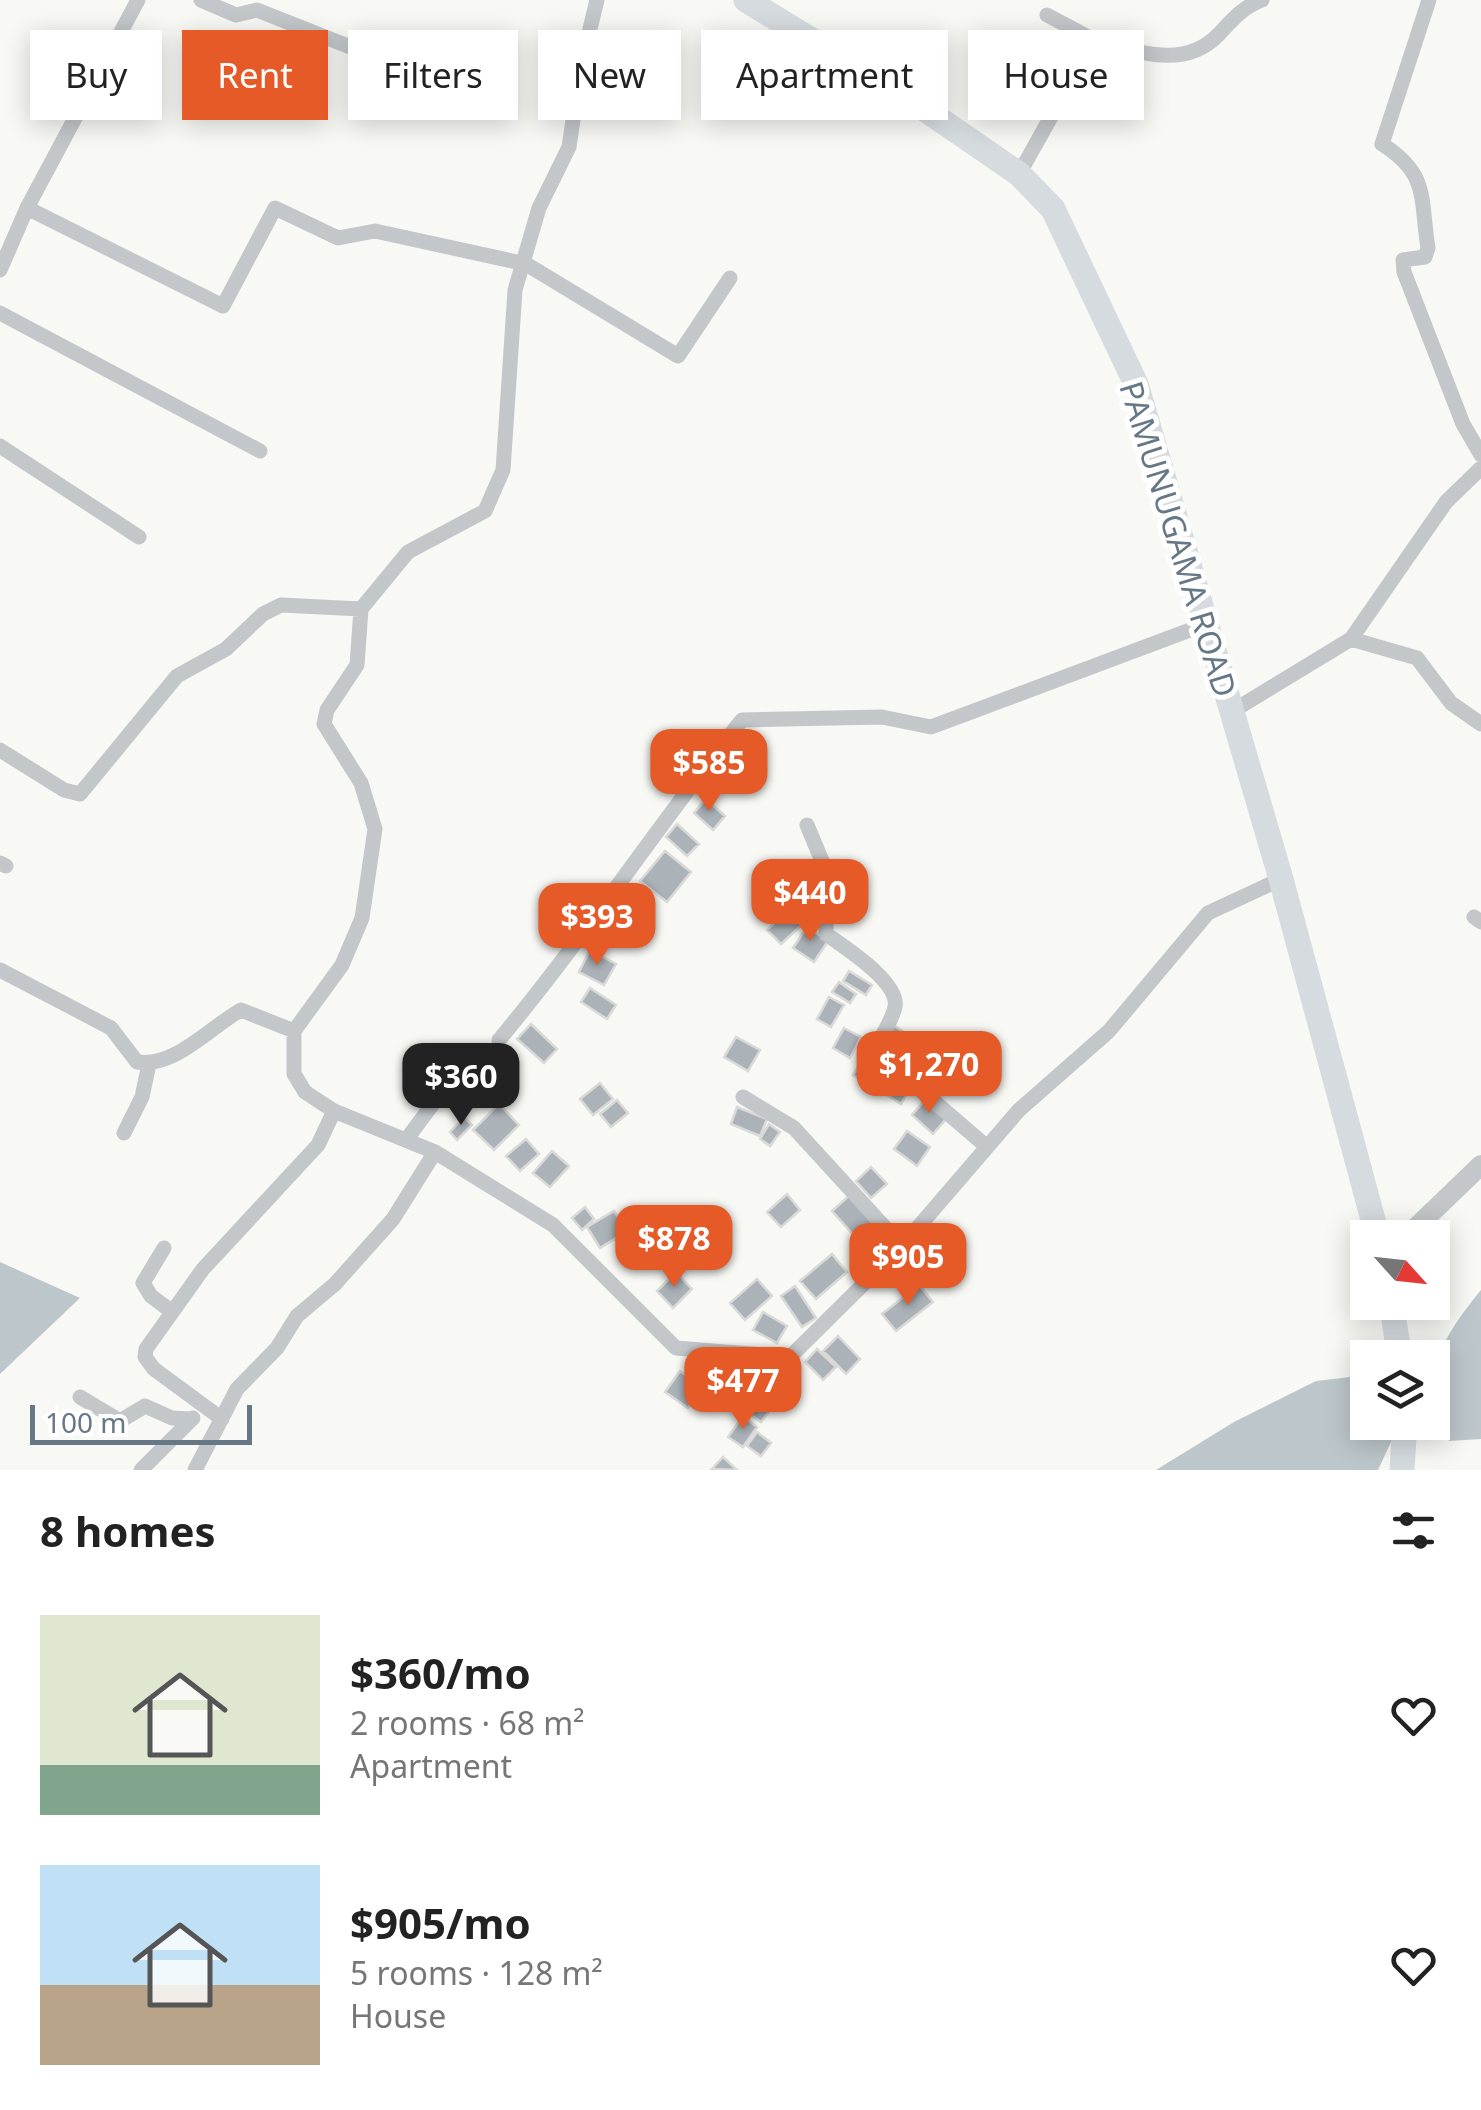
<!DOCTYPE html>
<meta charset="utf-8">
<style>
:root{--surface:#fff;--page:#f2f2f2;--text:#222;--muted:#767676;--accent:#e55a27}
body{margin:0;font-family:"Noto Sans",sans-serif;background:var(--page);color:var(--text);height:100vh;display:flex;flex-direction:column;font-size:38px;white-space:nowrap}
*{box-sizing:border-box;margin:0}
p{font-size:32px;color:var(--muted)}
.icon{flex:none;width:55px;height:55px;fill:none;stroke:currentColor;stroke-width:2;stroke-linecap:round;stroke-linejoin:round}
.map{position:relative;height:1470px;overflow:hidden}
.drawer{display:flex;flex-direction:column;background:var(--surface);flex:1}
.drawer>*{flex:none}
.guide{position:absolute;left:30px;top:30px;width:1422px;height:90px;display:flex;gap:20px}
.needle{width:65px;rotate:117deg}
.fabs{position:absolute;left:1350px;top:1220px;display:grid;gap:20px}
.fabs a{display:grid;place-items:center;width:100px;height:100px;border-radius:0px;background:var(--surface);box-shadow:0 5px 25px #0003;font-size:50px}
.scale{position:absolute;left:30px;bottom:25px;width:222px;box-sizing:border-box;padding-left:10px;border:5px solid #667786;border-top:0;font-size:28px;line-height:35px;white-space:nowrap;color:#667786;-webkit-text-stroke:8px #fff;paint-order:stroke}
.price{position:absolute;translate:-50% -85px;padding:0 22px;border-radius:20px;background:var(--accent);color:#fff;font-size:32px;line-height:65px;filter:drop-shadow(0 2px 5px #0008)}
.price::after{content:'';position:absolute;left:50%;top:60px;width:30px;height:22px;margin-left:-15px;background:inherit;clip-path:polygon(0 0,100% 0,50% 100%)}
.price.selected{background:#222;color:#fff}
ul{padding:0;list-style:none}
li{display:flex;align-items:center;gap:30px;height:250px;padding:0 40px}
li span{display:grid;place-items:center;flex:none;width:280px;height:200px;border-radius:0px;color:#555}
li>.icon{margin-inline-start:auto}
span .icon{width:120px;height:120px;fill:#fffc;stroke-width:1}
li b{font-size:42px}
h2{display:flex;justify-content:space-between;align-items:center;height:120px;padding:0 40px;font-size:42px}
.pill{padding:0 35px;border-radius:0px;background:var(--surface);box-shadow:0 5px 25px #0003;font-size:35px;line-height:90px}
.pill.selected{background:var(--accent);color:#fff}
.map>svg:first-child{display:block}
.water{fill:#bdc7cb}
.building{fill:#abb3b9;stroke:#d9d9d7;stroke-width:2.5}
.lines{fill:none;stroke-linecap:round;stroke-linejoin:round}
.minor{stroke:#c3c7ca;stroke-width:15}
.tertiary{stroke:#c3c7ca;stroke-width:20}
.primary{stroke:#d6dbdf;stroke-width:25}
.labels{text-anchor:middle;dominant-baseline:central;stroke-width:10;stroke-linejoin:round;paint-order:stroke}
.street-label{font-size:32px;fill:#667786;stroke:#fff}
</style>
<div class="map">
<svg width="1481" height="1470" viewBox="0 0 1481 1470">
<rect width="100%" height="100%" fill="#f8f8f5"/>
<!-- water -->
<path class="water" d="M0 1262 80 1298 0 1374Z
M1481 1290V1439L1449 1441C1410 1387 1444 1335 1481 1290Z
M1367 1375 1368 1422 1412 1423 1398 1427 1378 1470H1156L1234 1422 1316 1381Z"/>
<!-- building -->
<path class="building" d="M706 799 725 816 713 830 694 813Z
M677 824 699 844 687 856 666 837Z
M665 851 691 872 667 902 640 881Z
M814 883 826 897 805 914 794 900Z
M630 887 644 896 637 907 623 898Z
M791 907 805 922 781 944 767 930Z
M807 927 828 941 814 962 793 948Z
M590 950 616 964 604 985 579 972Z
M849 971 872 985 866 995 843 981Z
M839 982 856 994 850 1003 832 992Z
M590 988 616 1005 607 1019 581 1002Z
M829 997 844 1005 831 1027 817 1019Z
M531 1024 557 1049 544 1063 517 1039Z
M892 1024 908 1035 902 1045 885 1034Z
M844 1028 861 1037 850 1058 833 1048Z
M736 1037 760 1050 748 1071 724 1057Z
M500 1054 518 1062 507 1087 488 1078Z
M864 1056 888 1071 876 1090 853 1075Z
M891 1076 910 1088 901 1104 881 1091Z
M600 1083 613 1099 593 1115 580 1099Z
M926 1099 947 1118 933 1134 912 1115Z
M617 1100 628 1113 611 1127 600 1114Z
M499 1104 519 1125 494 1150 473 1130Z
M737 1107 767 1119 760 1136 731 1124Z
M464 1117 472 1125 457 1140 450 1132Z
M769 1124 780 1132 770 1146 760 1139Z
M907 1131 930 1147 917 1166 894 1149Z
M526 1139 539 1154 520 1171 506 1156Z
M552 1151 569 1166 550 1187 533 1173Z
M871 1167 887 1184 871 1198 856 1181Z
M787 1194 800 1210 781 1227 767 1212Z
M851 1194 877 1223 858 1240 832 1211Z
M585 1207 594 1219 582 1230 572 1218Z
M695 1208 709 1224 693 1239 678 1223Z
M614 1211 627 1231 600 1248 587 1227Z
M715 1223 726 1237 707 1252 696 1238Z
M636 1226 644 1236 624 1251 616 1241Z
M832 1254 847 1272 816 1299 800 1281Z
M676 1272 692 1289 673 1308 657 1291Z
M757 1279 772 1296 745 1320 730 1303Z
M919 1285 933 1302 896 1331 882 1314Z
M795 1286 816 1318 802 1327 781 1296Z
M763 1312 787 1326 777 1343 753 1330Z
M838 1336 860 1359 846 1374 823 1351Z
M817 1349 836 1367 823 1380 805 1362Z
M730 1360 752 1376 746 1384 752 1389 744 1399 738 1394 733 1401 711 1385Z
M680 1371 703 1388 688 1408 665 1392Z
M757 1398 771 1409 761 1422 747 1412Z
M743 1416 757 1427 743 1447 728 1437Z
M757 1432 771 1443 761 1456 747 1446Z
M723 1457 737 1470 712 1469Z"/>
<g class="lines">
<!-- minor -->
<path class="minor" d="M201 0 236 15 257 10 378 58
M597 0 581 66 569 147 539 208 515 290 503 470 485 511 408 552 361 609 357 665 327 710 324 724 361 783 375 829 362 918 342 965 294 1031V1074L305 1092 334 1111 435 1152 553 1225 676 1348 790 1357 902 1246 1019 1110 1109 1031 1208 913 1281 879
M1429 0 1382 144C1429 174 1420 197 1428 248L1425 257 1403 260 1404 272 1463 424 1481 455
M1047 15 1094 40
M1019 174 1094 40C1137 51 1184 71 1219 34 1233 19 1243 7 1262 0
M27 208 223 306 275 208 338 238 375 231 526 264 678 356 730 278
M0 270 27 208 138 0
M0 313 260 451
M0 446 139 537
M1351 639 1417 658 1451 703 1481 724
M1231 712 1351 639 1446 502 1481 468
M0 750 64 790 80 794 177 676 226 649 263 614 281 605 361 609
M807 825 827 873 826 934C844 947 900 982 895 1007 892 1021 881 1037 874 1050L986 1146
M0 863 6 866
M1474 917 1481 922
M0 970 111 1028 137 1062C175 1068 210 1027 241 1010L294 1031
M499 1040C585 937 658 825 742 720L882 717 931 727 1206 624
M743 1097 794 1128 902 1246
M124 1133 142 1097 149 1064
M406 1140 447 1085
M164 1248 143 1283 151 1296 171 1311
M80 1397 120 1421 145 1406 172 1418 192 1419
M222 1419 154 1369 145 1357 146 1349 203 1269 318 1145 334 1111
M141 1470 193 1418
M195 1470 237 1389 277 1348 297 1316 335 1284 393 1219 435 1152"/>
<!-- tertiary -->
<path class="tertiary" d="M1405 1238 1481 1165"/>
<!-- primary -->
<path class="primary" d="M746 0 926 110 1019 174 1053 209 1136 384 1281 879 1378 1238
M1391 1302 1400 1358
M1402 1470 1405 1422"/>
</g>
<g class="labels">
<!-- street labels -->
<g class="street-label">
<text transform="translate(1179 539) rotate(73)">PAMUNUGAMA ROAD</text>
</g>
</g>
</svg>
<div class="fabs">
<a><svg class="needle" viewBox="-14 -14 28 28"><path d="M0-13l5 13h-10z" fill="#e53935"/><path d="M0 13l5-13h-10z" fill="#767676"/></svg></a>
<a><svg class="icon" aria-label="layers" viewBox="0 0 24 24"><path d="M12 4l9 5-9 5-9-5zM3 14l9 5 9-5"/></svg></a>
</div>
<div class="scale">100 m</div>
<b class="price" style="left:709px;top:814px">$585</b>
<b class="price" style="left:810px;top:944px">$440</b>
<b class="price" style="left:597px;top:968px">$393</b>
<b class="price" style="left:929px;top:1116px">$1,270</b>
<b class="price selected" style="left:461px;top:1128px">$360</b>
<b class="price" style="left:674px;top:1290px">$878</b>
<b class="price" style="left:908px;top:1308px">$905</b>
<b class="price" style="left:743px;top:1432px">$477</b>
<div class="guide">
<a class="pill">Buy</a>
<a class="pill selected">Rent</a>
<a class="pill">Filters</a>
<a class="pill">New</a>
<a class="pill">Apartment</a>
<a class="pill">House</a>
</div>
</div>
<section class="drawer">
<h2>8 homes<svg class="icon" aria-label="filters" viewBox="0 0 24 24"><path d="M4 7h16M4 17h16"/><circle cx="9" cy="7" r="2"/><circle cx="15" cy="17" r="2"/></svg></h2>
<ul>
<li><span style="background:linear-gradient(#dfe7d0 75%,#7fa58c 0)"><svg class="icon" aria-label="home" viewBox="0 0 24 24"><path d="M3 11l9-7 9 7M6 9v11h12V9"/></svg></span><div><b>$360/mo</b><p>2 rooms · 68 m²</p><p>Apartment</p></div><svg class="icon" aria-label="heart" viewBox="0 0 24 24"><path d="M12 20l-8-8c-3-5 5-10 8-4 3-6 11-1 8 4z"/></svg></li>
<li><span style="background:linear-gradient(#bfe0f5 60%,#b9a48a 0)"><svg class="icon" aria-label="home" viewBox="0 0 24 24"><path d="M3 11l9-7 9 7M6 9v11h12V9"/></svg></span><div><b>$905/mo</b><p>5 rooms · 128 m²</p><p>House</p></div><svg class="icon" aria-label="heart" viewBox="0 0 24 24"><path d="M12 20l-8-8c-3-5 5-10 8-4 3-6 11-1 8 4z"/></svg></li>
</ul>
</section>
